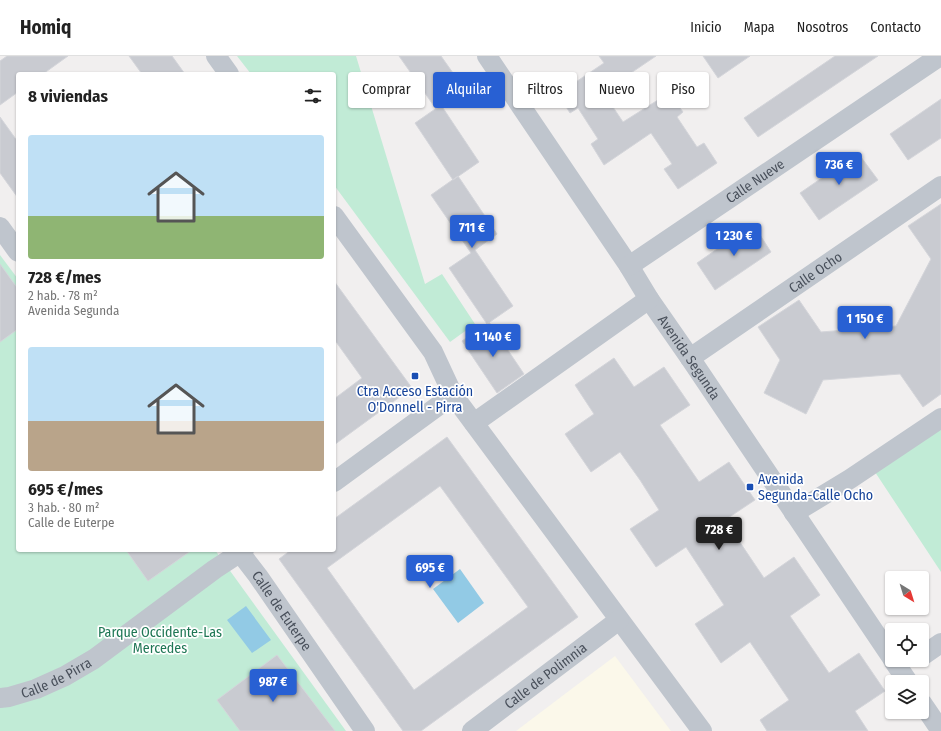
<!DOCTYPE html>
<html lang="es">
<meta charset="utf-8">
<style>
:root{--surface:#fff;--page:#f6f6f6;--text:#222;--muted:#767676;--line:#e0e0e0;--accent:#2860d3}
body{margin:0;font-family:"Fira Sans Condensed",sans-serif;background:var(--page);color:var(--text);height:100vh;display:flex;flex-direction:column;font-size:15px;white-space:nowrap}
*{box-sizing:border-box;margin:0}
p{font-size:13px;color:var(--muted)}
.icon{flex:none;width:22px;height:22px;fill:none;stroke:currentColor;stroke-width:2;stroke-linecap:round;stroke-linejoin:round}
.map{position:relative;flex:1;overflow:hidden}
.details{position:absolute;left:16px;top:16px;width:320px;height:480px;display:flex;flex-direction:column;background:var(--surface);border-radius:4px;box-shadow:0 1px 3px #0004}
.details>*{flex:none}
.banner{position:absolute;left:348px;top:16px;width:380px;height:36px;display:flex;gap:8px}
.needle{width:26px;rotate:142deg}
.fabs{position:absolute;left:885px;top:515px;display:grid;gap:8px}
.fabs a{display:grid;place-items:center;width:44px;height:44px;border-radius:4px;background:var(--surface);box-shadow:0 1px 3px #0004;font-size:20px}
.price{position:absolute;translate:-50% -34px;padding:0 9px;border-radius:4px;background:var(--accent);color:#fff;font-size:13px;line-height:26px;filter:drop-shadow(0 1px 2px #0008)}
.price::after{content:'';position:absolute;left:50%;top:24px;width:12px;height:9px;margin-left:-6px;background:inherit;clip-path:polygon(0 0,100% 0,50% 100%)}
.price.on{background:#222;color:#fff}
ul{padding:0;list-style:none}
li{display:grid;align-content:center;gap:8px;height:212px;padding:0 12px}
li span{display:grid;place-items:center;height:124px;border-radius:4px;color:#555}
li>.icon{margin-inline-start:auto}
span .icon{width:72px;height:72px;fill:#fffc;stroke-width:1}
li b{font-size:17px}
h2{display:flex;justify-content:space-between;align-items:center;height:48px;padding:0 12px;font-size:17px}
.pill{padding:0 14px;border-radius:4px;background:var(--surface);box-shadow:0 1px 3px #0004;font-size:14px;line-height:36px}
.pill.on{background:var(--accent);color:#fff}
header{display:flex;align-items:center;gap:24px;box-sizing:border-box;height:56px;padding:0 20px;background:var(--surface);border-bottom:1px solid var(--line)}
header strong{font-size:19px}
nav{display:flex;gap:22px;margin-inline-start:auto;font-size:14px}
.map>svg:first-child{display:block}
.commercial{fill:#fbf8ea}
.green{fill:#c1ebd6}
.water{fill:#92cae5}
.building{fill:#c9cbd1;stroke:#d4d5da;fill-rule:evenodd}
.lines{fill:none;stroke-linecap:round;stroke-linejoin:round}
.minor{stroke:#bfc5cd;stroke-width:20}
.transit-dot{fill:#1a4fb4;stroke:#fff;stroke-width:1.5}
.labels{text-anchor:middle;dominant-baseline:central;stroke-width:3.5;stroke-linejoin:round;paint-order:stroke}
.street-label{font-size:14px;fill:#49505b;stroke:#fff}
.transit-label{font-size:14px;fill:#164399;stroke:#fff}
.park-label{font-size:14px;fill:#1f7755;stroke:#fff}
</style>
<header>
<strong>Homiq</strong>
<nav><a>Inicio</a><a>Mapa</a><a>Nosotros</a><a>Contacto</a></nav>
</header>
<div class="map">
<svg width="941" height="675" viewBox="0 0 941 675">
<rect width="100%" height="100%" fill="#f1efef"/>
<!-- commercial -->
<path class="commercial" d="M615 600 671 675H516Z"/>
<!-- green -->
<path class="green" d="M237 0H356L425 228 442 218 475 268 450 286 334 129V18H251Z
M0 199 18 223V494H215L346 675H0Z
M941 372V516L875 416Z"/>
<!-- water -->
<path class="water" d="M460 513 484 547 458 567 433 533Z
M246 550 271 584 252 597 227 564Z"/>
<!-- building -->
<path class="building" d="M7 0H68L43 18H18V36L0 49V5Z
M129 0H172L185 18H142Z
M399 0H441L465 34 436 53Z
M599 0H656L603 36 623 66 669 37 683 56 677 61 697 91 704 87 717 107 678 133 664 113 672 108 651 77 604 109 591 88 598 83 578 52 570 57 558 38 604 7Z
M703 0H750L718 22Z
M835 0H878L758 81 744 62Z
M941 43V82L908 104 890 78Z
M441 49 479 106 453 124 415 67Z
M0 61 18 86V142L0 117Z
M858 97 878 124 819 164 800 137Z
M458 120 497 178 475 194 513 250 487 268 449 212 471 197 431 139Z
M941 148V338L923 351 900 318 823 324 806 358 764 337 780 304 758 271 799 244 821 276 896 270 931 203 908 170Z
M753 168 771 196 715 234 697 207Z
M0 208 18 233V273L0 286Z
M334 225 412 332 334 389V343L362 322 334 283Z
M489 266 524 318 497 337 462 285Z
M614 302 634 331 664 311 690 349 660 369 699 426 729 406 755 444 725 464 764 522 794 501 820 539 790 560 829 617 859 597 885 635 855 655 868 675H767L760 664 789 644 750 586 721 607 695 568 724 549 686 491 656 511 630 473 659 454 640 424 620 396 591 416 565 378 594 358 575 329Z
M447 381 578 561 421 675H403L279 503 291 494H334V463ZM440 430 528 551 414 634 327 512Z
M126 494H192L148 525Z
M277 599 335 675H240L217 644Z"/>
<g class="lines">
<!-- minor -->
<g class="minor">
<path d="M216 0 229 18"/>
<path id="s1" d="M487 0 629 210 649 243 690 302 892 602"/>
<path d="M334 160 433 296 453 339 702 675"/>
<path d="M0 171 18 196"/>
<path id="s2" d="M629 210 940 0"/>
<path id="s3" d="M690 302 941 130"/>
<path d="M474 367 649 243"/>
<path d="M334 426 453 339"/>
<path d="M794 457 850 423 941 362"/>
<path id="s4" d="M238 494 258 520 365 675"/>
<path d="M922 600 941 587"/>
<path d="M893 604 908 626"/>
<path id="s5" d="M0 642 9 641 36 633 65 620 94 603 215 513 244 494"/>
<path d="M922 647 941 675"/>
<path id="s6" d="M472 675 619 564"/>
</g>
</g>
<!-- markers -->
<g class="transit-dot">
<rect x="411" y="316" width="8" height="8" rx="2"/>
<rect x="746" y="427" width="8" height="8" rx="2"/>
</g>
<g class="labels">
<!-- street labels -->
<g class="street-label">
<text stroke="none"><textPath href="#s2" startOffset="152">Calle Nueve</textPath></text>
<text stroke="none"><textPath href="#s3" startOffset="152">Calle Ocho</textPath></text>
<text stroke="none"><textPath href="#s1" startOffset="363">Avenida Segunda</textPath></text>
<text stroke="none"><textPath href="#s4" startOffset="75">Calle de Euterpe</textPath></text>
<text stroke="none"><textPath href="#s6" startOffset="92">Calle de Polimnia</textPath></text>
<text stroke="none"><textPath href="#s5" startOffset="60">Calle de Pirra</textPath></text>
</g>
<!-- transit labels -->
<g class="transit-label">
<text x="415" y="335">Ctra Acceso Estación<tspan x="415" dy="16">O'Donnell - Pirra</tspan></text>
<text x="758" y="423" text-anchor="start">Avenida<tspan x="758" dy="16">Segunda-Calle Ocho</tspan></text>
</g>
<!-- park labels -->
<g class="park-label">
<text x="160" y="576">Parque Occidente-Las<tspan x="160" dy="16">Mercedes</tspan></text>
</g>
</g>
</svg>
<div class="fabs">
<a><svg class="needle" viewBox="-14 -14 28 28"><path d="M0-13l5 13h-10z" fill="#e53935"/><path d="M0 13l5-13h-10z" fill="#767676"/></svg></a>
<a><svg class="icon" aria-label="locate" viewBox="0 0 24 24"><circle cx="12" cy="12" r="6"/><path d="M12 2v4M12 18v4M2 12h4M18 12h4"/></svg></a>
<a><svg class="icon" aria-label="layers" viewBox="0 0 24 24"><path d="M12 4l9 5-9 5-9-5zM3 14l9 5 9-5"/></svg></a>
</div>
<b class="price" style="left:839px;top:130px">736 €</b>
<b class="price" style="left:472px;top:193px">711 €</b>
<b class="price" style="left:734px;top:201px">1 230 €</b>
<b class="price" style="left:865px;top:284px">1 150 €</b>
<b class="price" style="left:493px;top:302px">1 140 €</b>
<b class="price on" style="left:719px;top:495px">728 €</b>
<b class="price" style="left:430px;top:533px">695 €</b>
<b class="price" style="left:273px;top:647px">987 €</b>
<div class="banner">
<a class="pill">Comprar</a>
<a class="pill on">Alquilar</a>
<a class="pill">Filtros</a>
<a class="pill">Nuevo</a>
<a class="pill">Piso</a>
</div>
<section class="details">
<h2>8 viviendas<svg class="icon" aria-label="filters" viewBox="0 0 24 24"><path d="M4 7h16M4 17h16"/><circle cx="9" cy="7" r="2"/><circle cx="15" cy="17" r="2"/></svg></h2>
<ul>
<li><span style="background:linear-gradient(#bfe0f5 65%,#8fb573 0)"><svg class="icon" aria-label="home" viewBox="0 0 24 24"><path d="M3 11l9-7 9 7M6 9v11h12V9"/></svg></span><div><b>728 €/mes</b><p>2 hab. · 78 m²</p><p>Avenida Segunda</p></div></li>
<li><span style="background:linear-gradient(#bfe0f5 60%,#b9a48a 0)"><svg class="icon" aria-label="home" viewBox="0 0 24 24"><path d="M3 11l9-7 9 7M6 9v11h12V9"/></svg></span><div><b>695 €/mes</b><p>3 hab. · 80 m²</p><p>Calle de Euterpe</p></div></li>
</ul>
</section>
</div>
